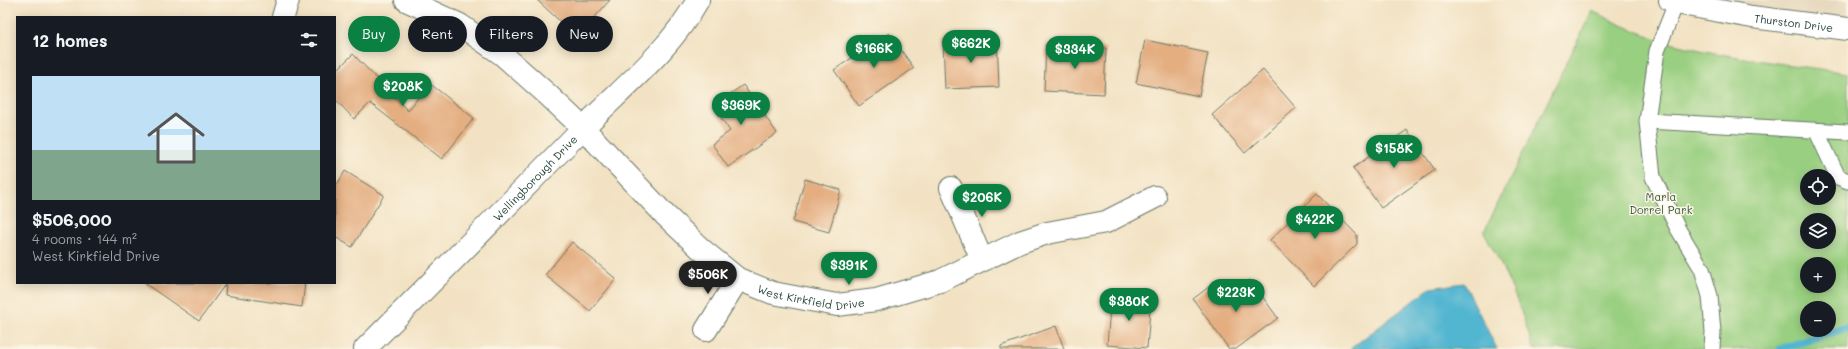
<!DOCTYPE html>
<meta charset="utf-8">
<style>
:root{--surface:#171b24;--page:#20242c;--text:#f1f3f6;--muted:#9ea1a6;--line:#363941;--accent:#0b8043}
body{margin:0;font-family:Mali,sans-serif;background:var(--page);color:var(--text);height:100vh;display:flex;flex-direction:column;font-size:15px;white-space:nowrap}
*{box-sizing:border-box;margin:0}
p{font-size:13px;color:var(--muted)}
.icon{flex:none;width:22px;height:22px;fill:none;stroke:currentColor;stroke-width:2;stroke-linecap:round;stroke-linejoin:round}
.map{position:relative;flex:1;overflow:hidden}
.panel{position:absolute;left:16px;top:16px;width:320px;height:268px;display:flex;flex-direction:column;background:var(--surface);border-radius:0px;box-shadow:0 2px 10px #0003}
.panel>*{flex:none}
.top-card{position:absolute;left:348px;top:16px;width:380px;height:36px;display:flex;gap:8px}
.fabs{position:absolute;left:1800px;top:169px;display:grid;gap:8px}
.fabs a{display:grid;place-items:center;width:36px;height:36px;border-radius:50%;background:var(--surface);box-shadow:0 2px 10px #0003;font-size:20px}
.price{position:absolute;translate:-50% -34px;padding:0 9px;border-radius:14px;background:var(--accent);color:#fff;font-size:13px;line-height:26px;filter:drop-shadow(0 1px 2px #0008)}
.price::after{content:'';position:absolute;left:50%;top:24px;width:12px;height:9px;margin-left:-6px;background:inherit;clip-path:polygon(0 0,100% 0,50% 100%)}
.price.current{background:#222;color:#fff}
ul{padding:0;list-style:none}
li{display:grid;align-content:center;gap:8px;height:212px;padding:0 16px}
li+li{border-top:1px solid var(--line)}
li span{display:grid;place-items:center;height:124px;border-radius:0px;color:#555}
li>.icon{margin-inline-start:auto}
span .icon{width:72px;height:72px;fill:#fffc;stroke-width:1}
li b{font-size:17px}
h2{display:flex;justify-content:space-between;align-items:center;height:48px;padding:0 16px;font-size:17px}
.tag{padding:0 14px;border-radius:18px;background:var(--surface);box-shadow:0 2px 10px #0003;font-size:14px;line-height:36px}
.tag.current{background:var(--accent);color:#fff}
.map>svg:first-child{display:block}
.built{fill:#e2d3b5}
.green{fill:#99cf80;stroke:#5c865a;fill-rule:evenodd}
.water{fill:#52b6d1;stroke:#387a82}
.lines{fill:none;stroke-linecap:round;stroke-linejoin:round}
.stream{stroke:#52b6d1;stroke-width:8}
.building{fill:#e4ae81}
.service-casing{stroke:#697766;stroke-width:17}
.minor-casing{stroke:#697766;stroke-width:24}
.service{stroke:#fff;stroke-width:15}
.minor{stroke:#fff;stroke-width:22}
.labels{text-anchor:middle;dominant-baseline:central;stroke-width:3;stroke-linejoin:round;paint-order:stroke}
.street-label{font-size:11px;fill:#1f3d34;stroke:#fcf5e5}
.park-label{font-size:11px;fill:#375a43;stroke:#fcf5e5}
</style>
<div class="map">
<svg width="1848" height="349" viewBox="0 0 1848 349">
<rect width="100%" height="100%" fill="#fcf5e5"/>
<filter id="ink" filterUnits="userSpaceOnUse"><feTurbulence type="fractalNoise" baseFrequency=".025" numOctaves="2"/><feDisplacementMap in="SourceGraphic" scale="8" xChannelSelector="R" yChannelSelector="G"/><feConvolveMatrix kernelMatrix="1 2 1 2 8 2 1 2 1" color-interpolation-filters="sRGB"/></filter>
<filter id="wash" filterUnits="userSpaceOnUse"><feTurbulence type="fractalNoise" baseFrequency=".012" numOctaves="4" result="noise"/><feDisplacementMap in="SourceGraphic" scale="16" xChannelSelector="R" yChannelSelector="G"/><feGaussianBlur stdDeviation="0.9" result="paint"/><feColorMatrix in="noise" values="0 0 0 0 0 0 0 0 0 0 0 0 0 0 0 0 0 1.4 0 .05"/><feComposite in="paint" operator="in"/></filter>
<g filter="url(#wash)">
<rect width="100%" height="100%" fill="#f2e2c3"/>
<!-- built -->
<path class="built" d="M1670 0H1848V29Z"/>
<!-- green -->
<path class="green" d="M1592 11C1621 25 1651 39 1682 46 1737 59 1793 65 1848 73V349H1533C1522 307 1505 270 1484 232ZM1807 176H1829V198H1807ZM1807 220H1829V242H1807ZM1807 264H1829V286H1807ZM1807 308H1829V330H1807Z"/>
<!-- water -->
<path class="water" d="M1464 283 1497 349H1350L1430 288Z"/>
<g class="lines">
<!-- stream -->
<path class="stream" d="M1781 349 1848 327"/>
</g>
<g id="blocks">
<!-- building -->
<path class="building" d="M537 0H610L577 37Z
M889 33 914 68 859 106 834 70Z
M997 38 999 87 945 89 943 41Z
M1145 40 1208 53 1199 96 1136 83Z
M1046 45 1106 48 1104 94 1044 91Z
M353 54 408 111 429 83 474 118 442 159 370 103 354 119 335 99V72Z
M1263 70 1296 108 1245 153 1212 115Z
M743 85 777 133 728 167 712 144 730 131 713 106Z
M1407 130 1435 170 1381 208 1353 168Z
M345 171 384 195 352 247 335 237V188Z
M805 179 841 190 829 232 793 222Z
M1317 194 1357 235V244L1314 286 1270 240Z
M572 242 616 279 590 311 545 275Z
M1218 280 1228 295 1250 280 1278 318 1236 349H1229L1193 299Z
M144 283H226L199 321Z
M226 283H305L302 307 225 295Z
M1111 295 1151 298 1147 348 1107 345Z
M1056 326 1064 349H1001V346Z"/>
</g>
</g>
<g filter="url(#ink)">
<use href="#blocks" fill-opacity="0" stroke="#697766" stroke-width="1"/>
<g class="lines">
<!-- service casing -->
<g class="service-casing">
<path id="service" d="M1676 3 1657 51 1647 121 1653 177 1678 229 1702 269 1710 296 1713 332 1712 349
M1647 121 1848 132
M1816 130 1838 177 1848 181"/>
</g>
<!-- minor casing -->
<g class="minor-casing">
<g id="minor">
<path id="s1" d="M406 0 460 25 503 55 548 95 583 128 665 215 701 249 738 279 773 293 837 305 876 300 940 281 1020 242 1047 233 1106 222 1155 197"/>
<path id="s2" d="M1670 0 1676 3 1752 17 1848 29"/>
<path d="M283 17 288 0"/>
<path d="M951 188 982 260"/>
<path d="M706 330 738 279"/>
<path id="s3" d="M365 349C438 276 510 203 581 130 622 88 669 52 698 0"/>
</g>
</g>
<!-- service -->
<use href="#service" class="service"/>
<!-- minor -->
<use href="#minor" class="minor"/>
</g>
</g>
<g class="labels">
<!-- street labels -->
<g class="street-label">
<text stroke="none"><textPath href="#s2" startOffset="126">Thurston Drive</textPath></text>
<text stroke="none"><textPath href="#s3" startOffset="241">Wellingborough Drive</textPath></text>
<text stroke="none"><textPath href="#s1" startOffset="513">West Kirkfield Drive</textPath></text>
</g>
<!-- park labels -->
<g class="park-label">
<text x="1661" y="196">Marla<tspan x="1661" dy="13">Dorrel Park</tspan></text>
</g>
</g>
</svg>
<div class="fabs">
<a><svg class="icon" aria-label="locate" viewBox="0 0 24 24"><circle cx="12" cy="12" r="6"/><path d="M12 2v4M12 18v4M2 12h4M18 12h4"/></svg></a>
<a><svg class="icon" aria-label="layers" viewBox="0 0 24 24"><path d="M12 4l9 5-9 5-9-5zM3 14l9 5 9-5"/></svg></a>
<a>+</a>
<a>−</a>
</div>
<b class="price" style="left:971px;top:64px">$662K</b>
<b class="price" style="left:874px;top:69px">$166K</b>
<b class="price" style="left:1075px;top:70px">$334K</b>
<b class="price" style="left:403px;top:107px">$208K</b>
<b class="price" style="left:741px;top:126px">$369K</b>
<b class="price" style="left:1394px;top:169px">$158K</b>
<b class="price" style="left:982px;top:218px">$206K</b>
<b class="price" style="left:1315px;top:240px">$422K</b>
<b class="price" style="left:849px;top:286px">$391K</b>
<b class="price current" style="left:708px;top:295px">$506K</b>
<b class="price" style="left:1236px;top:313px">$223K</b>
<b class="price" style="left:1129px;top:322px">$380K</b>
<div class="top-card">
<a class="tag current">Buy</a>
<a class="tag">Rent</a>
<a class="tag">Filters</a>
<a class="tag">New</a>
</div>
<section class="panel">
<h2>12 homes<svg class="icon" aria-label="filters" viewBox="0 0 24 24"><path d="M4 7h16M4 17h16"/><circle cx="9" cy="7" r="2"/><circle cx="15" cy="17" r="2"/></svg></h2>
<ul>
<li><span style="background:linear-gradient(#bfe0f5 60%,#7fa58c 0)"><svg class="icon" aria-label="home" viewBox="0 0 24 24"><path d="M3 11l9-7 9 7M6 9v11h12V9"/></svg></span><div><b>$506,000</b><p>4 rooms · 144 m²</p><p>West Kirkfield Drive</p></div></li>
</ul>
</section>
</div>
